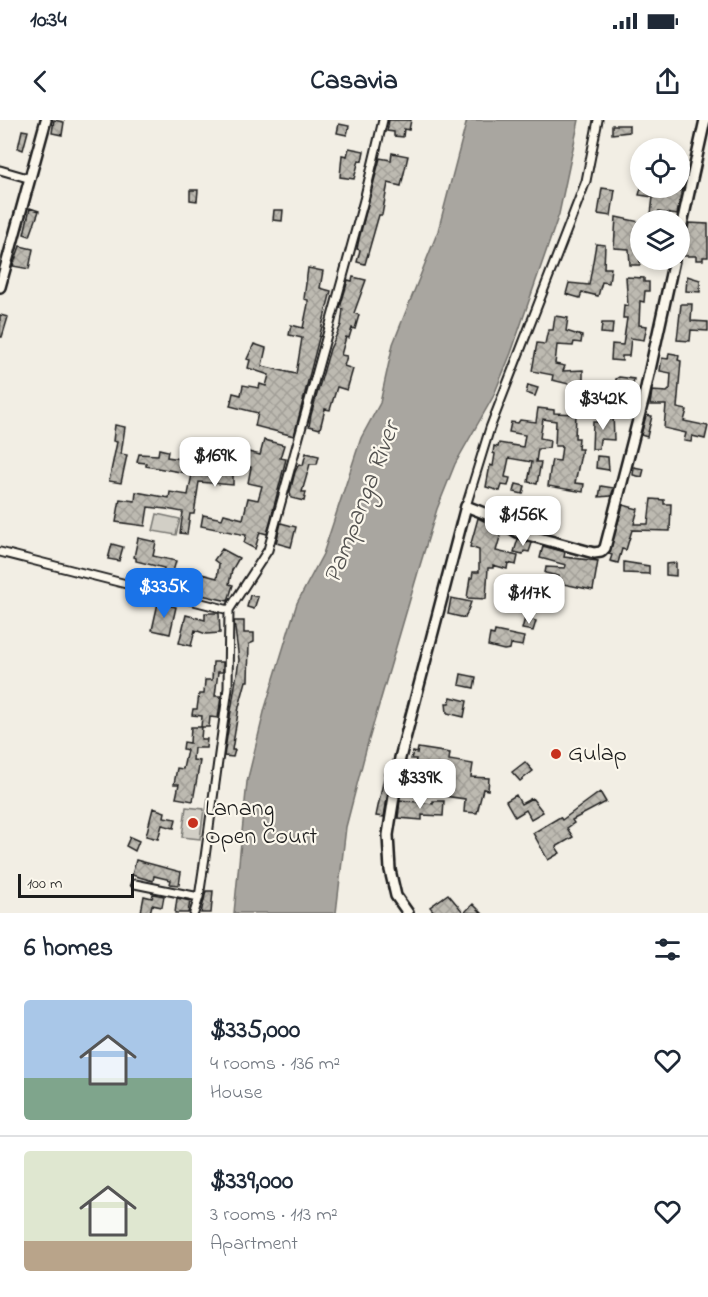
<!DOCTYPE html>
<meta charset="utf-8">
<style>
:root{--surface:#fff;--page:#f6f6f7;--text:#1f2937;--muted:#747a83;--line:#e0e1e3;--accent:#1a73e8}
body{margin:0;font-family:"Indie Flower",sans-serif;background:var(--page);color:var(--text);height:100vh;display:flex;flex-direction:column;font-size:22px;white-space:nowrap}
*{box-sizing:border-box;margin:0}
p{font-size:20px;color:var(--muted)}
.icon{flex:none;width:33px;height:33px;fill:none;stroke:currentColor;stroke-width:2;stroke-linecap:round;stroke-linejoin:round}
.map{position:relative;height:793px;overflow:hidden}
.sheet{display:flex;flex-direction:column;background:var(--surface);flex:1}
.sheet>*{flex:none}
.buttons{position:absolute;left:630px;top:18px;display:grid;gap:12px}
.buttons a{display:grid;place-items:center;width:60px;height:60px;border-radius:50%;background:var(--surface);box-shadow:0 3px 9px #0003;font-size:30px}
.scale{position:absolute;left:18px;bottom:15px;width:116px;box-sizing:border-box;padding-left:6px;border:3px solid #1c1c1c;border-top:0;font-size:16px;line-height:21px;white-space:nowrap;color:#1c1c1c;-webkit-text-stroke:4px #fbf7ec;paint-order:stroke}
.price{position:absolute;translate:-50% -51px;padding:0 14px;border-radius:12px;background:#fff;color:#222;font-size:20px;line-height:39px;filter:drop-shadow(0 2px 3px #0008)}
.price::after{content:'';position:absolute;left:50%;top:36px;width:18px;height:14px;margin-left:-9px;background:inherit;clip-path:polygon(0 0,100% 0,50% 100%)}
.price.current{background:var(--accent);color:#fff}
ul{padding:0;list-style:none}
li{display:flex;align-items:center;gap:18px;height:150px;padding:0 24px}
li+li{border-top:2px solid var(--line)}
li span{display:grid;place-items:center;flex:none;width:168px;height:120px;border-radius:6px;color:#555}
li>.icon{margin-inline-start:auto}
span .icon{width:72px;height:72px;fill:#fffc;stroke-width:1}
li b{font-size:26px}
h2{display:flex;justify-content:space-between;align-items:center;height:72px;padding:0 24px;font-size:26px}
.status{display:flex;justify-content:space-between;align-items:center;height:42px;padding:0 30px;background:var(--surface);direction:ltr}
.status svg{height:16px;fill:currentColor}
header{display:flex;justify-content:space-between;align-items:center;height:78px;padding:0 24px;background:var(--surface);font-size:27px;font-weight:700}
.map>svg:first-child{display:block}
.pitch{fill:#d2cfc6;stroke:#777671;stroke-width:1.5}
.water{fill:#a9a6a0;stroke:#716f6b;stroke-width:1.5}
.building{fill:url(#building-cross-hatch);stroke:#1c1c1c;stroke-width:1.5}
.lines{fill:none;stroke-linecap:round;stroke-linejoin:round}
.street-casing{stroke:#1c1c1c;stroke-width:11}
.secondary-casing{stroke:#1c1c1c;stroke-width:14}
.street{stroke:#fbf7ec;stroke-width:7}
.secondary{stroke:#fbf7ec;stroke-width:9}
.poi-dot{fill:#c8321e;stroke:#fbf7ec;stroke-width:2}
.labels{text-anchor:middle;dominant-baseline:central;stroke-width:4.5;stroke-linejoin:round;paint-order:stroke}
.poi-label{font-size:24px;fill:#1c1c1c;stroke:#fbf7ec;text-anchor:start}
.water-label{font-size:26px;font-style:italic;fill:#545351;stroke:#fbf7ec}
</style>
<div class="status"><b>10:34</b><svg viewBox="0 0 49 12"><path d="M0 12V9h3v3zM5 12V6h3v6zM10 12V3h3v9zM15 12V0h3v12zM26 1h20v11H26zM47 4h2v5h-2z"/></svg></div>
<header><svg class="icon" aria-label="back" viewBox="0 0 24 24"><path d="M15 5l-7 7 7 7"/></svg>Casavia<svg class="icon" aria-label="share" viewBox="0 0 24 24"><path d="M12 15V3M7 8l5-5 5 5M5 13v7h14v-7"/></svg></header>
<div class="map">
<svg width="708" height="793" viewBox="0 0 708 793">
<defs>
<pattern id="building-cross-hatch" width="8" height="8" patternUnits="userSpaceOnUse" patternTransform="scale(1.5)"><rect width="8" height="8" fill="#bdbab1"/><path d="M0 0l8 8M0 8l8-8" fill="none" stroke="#a29f98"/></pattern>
</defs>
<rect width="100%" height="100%" fill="#f2eee4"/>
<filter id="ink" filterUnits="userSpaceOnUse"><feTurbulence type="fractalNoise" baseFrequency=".0167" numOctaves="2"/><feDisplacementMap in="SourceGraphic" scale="12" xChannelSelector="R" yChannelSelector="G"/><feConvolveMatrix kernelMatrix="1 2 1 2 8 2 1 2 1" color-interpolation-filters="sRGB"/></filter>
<g filter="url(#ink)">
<!-- pitch -->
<path class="pitch" d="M157 394 180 399 176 415 153 411Z
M186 687 204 689 200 719 182 717Z"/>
<!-- water -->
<path class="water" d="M467 0H579L559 94 511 233 493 277 455 344 437 389 418 452 367 626 346 707 336 793H234L247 662 265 588 297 483 323 434 361 318 380 283 393 224 438 111Z"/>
<!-- building -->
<path class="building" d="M54 0 64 2 62 15 52 13Z
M389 0H411L409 10 404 9 403 17 394 16V12L387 11Z
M339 4 349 6 347 15 337 13Z
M612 5H629V12L612 14Z
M22 10 28 11 23 30 18 28Z
M349 28 364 31 362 41 359 40 354 59 340 57 342 35 347 36Z
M392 33 408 36 401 66 388 63 382 95H379L365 144 357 142 360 130 357 129 359 119 380 38 391 40Z
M602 68 615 70 611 96 598 94Z
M641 68 668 70V68H682L677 95 658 92V94H651L653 77 639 75Z
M190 70H198L197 81 190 80Z
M30 88 39 91 30 116 24 114Z
M274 90H283L282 101 273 100Z
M616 97 640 102V145H630L629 129 614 128Z
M689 103 708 104V137H703V140H696V136H680V126H685Z
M596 124 605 125 604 148H611L609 163 602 162 598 176 582 172 580 178 566 174 569 163 589 165Z
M20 126 33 129 29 149 13 146Z
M308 148 323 151 320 168 331 171 294 316 255 306 258 293 230 286 233 273 241 275 243 265 259 268 260 264 266 266 269 255 248 248 250 240 247 239 254 224 266 228 262 246 296 254 302 218 289 215 291 205 303 208 308 184V180L304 179Z
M687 156 700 160V172L686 171Z
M353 157 366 160 354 193 359 195 355 209 352 208 349 218 346 217 341 235 347 236 344 246 353 249 347 270 337 267 330 290 325 289 320 309 309 306 311 295 330 229 341 205 343 189 340 188 348 160 352 161Z
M626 157 644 158V162H649V171H645L644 182 640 181 639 205 647 206 644 220 631 218 629 236H622V241L611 240 612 224 623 225 627 198H623L624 185 628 186Z
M681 184H692L691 201 708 202V211L691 210 690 221 677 220Z
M0 195 8 197 2 217H0Z
M555 196 568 198 566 211 582 216 581 223 574 222 573 226 557 225 555 244 565 246 563 251 583 250V262L587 261 588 274 569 275V264L552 260 553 255 532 251 537 223 545 224 548 210H553Z
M602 203H613L612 214 601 213Z
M669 233 675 234 679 236 678 240 681 241 677 288 687 290 684 301 708 306 705 319 692 316 691 322 684 321 686 313 664 308 666 285H650L652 271 667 272 670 269 671 253 660 251 662 238 668 239Z
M619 257 634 259 630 284H616L617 267H615L616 259Z
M528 265 538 268 535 276 526 273Z
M538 288 554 290V293L576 294 575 318H579L578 329H582L575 363 584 364 583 372 548 366 551 344 552 340 560 341 562 326H555L556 301 543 299 540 318 550 320 549 328 538 329 536 342H541L537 364 528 362 532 342 509 338 505 357 510 358 508 366 502 365 500 371 486 367 490 345 493 346 495 334 493 333 494 326 498 327 499 323 523 327 525 315 509 312 511 302 518 303 520 300 536 302Z
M606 293H613L614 320 600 319 599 329H592L593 302H605Z
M646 295 652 296 647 317 641 315Z
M115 305 125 307 121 334 127 335 121 363 109 361 117 322 113 321Z
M264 320 284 325 280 338 286 339 267 414 260 412 255 429 244 423 246 415 201 406 203 395 222 399 224 394 243 399 248 378 258 380 262 366 248 363 251 347 233 344V365L199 362 194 394H190L187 414 180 413 183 392 166 389 148 387 145 406 116 402 120 379 135 381 136 372 169 378 170 372 188 375 192 354 146 346V343L137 342 139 334 158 335 159 329 168 331 167 337 188 340 190 327 217 330 218 324 260 335Z
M306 333 319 336 317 344H310L302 372H306L304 381 291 378 290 372 295 352 299 344 303 345Z
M597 336 608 337 609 350 596 348Z
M634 347 644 349 642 357 633 355Z
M516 364 525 366 523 374 514 372Z
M601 366 614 368 611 376 599 377Z
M651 379 664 380V384H671L670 411 632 410 626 430 622 429 618 443 610 441 612 435 609 434 623 385 638 389 634 404H648Z
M504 395 532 399 531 409 520 406Z
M478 398 502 410 496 431 518 436 516 445 508 443 507 449 493 445V448H488L486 479 467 478 470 458H472L473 452H479V430L470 427Z
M281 403 296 407 291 427 276 423Z
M138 418 156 422 153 436 176 441 172 455 163 453 164 448 136 441V438L134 437Z
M518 419 532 423 529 432 524 431 523 434 514 432Z
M112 424 123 427 119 441 108 439Z
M543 426 565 432 564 437 598 441 593 470 558 463 559 456 545 453 546 447 565 448 566 445 540 438Z
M222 429 239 438 232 450 229 464 233 465 228 481 188 472 194 452 217 458 219 444 214 440Z
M624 442 649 446V454L624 453Z
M676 443V456L666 455V444Z
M250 475 258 477 254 489 247 487Z
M451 478 471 482 465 498 448 494Z
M158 483 176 487 170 514 152 510Z
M205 493H219L220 513 206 514 195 510 191 526 179 523 186 495 205 500Z
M525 498 536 501 533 511 522 509Z
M234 501H244V513H254V522L249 524 248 561H246L239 587 232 630H235L233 637 224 636 239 540Z
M495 511 524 517 522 526 511 524 510 529 504 530 488 526 490 514 494 515Z
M213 542H223V552H218L215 576H221L218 598 210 597 209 607H201L202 596 192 595 193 589H197L199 574H204L205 560H212Z
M461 554 476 557 474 568 459 565Z
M451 577 467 581 464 597 447 593 446 583H449Z
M191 607H202L201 619H207L206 628H194L193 640 200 641 193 681 176 678 179 664H174L177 648 183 649 187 630 183 629 184 622 190 623Z
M418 628 450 633 449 640 473 644 471 657 489 658 488 670 483 669 477 693 464 692 465 679 444 676 447 652 415 646 416 639H411L413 632 417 633Z
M525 642 533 651 520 661 512 652Z
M385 653H391L384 697 376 696Z
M600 672 606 682 572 700 574 703 567 708 573 717 556 727 560 733 548 740 533 713 560 697 562 700Z
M516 675 521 684 532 678 543 692 531 699 526 690 515 697 506 681Z
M400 680 433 684V681H444L443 696 422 695V700L398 698Z
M153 688 165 692 164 697 176 699 174 708 162 705 158 719 146 716Z
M130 717 139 721 135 731 126 726Z
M136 740 181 752 179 765 170 764 171 760 154 756 153 761 132 755Z
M206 771H213L211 793H201Z
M153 774 164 776 162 787 152 785 150 793 141 792 144 776 152 778Z
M448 774 464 793 473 784 482 793H435L430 787Z
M177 778 190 781 188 793H175Z"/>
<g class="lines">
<!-- street casing -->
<g class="street-casing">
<path id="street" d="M0 50 31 59
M466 386 490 308 586 61 598 0
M0 432 229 490
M135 764 199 777
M194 793 199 777 205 737 228 568 229 490 268 430 364 80 383 0"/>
</g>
<!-- secondary casing -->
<g class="secondary-casing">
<path id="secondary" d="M680 113 705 0
M0 167 46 0
M408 793 396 776 390 750 388 715 400 638 466 386 494 397 517 412 594 433 601 432 605 428 644 277 674 140"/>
</g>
<!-- street -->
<use href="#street" class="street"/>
<!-- secondary -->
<use href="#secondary" class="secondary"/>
</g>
</g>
<!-- markers -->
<g class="poi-dot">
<circle cx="556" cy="634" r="6"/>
<circle cx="193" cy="703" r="6"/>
</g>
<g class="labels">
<!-- poi labels -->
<g class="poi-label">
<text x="568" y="634">Gulap</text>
<text x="205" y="689">Lanang<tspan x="205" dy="28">Open Court</tspan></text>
</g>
<!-- water labels -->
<g class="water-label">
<text transform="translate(363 383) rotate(-69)">Pampanga River</text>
</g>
</g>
</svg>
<div class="buttons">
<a><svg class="icon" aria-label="locate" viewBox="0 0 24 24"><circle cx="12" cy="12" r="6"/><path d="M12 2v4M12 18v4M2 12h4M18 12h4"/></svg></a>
<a><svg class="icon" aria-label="layers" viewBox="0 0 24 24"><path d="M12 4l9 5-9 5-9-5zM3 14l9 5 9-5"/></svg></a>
</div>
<div class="scale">100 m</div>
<b class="price" style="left:603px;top:311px">$342K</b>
<b class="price" style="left:215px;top:368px">$169K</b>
<b class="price" style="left:523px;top:427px">$156K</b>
<b class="price current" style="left:164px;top:499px">$335K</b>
<b class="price" style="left:529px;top:505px">$117K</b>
<b class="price" style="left:420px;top:690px">$339K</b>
</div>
<section class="sheet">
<h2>6 homes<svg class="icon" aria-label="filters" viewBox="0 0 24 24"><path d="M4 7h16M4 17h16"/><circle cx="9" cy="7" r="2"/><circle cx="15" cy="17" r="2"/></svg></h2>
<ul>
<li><span style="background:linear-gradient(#a9c7e8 65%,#7fa58c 0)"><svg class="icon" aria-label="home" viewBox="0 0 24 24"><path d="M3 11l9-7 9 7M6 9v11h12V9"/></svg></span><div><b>$335,000</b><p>4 rooms · 136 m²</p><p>House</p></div><svg class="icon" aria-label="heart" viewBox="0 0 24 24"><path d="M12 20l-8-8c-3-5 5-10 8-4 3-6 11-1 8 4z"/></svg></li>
<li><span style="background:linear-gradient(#dfe7d0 75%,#b9a48a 0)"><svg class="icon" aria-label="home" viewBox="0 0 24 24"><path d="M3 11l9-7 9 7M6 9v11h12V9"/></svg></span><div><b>$339,000</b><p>3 rooms · 113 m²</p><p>Apartment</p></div><svg class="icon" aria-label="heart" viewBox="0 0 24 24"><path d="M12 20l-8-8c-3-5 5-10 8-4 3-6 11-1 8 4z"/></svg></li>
</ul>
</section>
